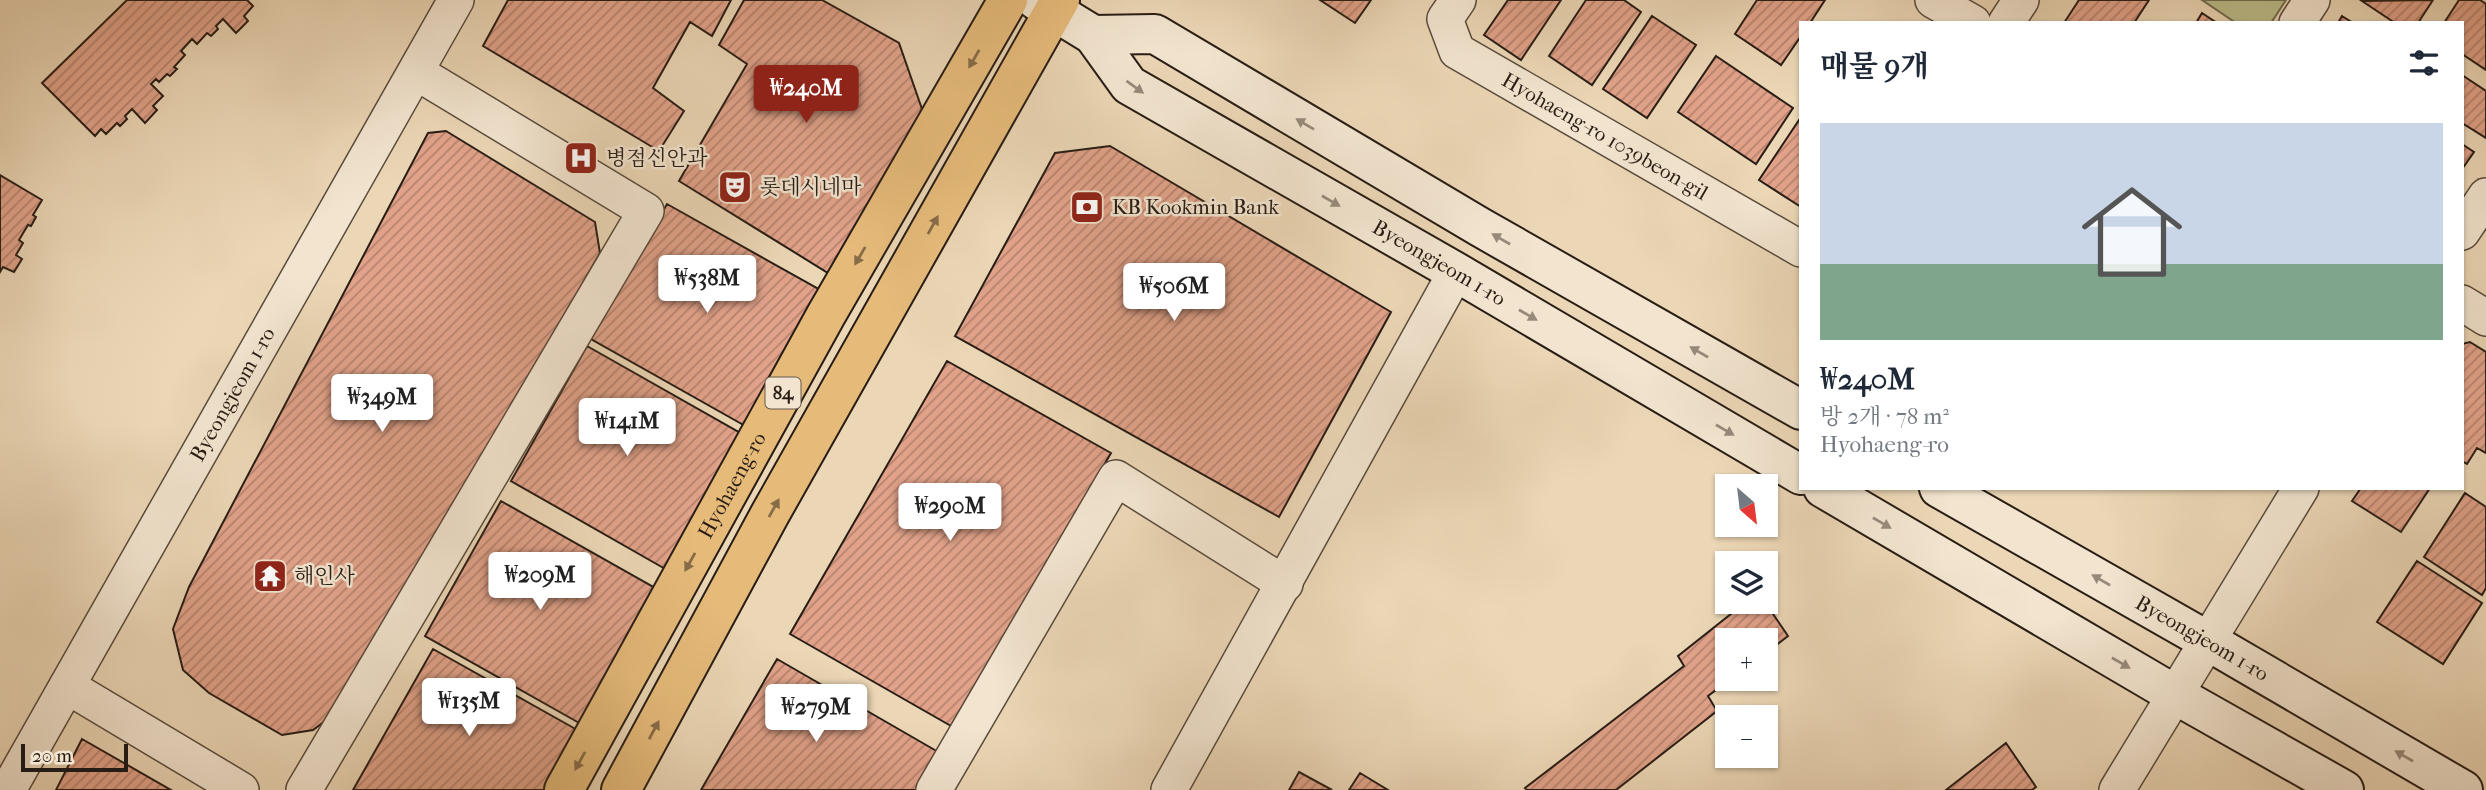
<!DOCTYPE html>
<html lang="ko">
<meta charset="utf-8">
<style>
:root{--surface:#fff;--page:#f6f6f7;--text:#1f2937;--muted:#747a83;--line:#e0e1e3;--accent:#8f2418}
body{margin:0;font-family:"IM FELL French Canon","Noto Serif KR",serif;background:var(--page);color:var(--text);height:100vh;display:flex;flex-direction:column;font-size:26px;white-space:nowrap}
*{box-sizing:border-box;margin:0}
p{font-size:23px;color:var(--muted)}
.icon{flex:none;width:38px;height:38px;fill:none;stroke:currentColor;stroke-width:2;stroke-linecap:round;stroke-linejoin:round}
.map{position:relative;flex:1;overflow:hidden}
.details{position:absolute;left:1799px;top:21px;width:665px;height:469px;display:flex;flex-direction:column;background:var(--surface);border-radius:0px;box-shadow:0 2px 5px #0004}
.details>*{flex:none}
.needle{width:46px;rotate:152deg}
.fabs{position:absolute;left:1715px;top:474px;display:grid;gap:14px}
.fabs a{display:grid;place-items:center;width:63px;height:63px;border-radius:0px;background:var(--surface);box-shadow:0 2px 5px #0004;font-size:35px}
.scale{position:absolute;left:21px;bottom:18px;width:107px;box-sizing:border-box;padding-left:7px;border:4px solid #281d15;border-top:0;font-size:19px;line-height:24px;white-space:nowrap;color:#281d15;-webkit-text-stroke:5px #f2e4cf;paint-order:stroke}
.price{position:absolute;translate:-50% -60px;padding:0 16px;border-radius:7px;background:#fff;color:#222;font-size:23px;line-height:46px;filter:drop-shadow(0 2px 4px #0008)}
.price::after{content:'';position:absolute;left:50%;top:42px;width:21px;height:16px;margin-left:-10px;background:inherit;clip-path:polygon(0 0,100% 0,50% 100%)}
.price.current{background:var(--accent);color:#fff}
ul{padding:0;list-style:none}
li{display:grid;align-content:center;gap:14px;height:371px;padding:0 21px}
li+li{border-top:2px solid var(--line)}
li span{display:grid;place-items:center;height:217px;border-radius:0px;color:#555}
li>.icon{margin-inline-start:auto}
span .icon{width:126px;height:126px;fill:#fffc;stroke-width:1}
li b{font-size:30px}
h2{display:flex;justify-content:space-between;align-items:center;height:84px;padding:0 21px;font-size:30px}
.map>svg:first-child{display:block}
.park{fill:#bbbd8b;stroke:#726d50;stroke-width:2}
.building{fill:url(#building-hatch);stroke:#281d15;stroke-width:2}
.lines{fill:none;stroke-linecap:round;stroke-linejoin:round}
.street-casing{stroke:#594b3d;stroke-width:38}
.secondary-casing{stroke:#281d15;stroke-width:42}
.primary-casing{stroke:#281d15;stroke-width:42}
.street{stroke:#f2e4cf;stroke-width:35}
.secondary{stroke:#f2e4cf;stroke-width:38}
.primary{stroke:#e6bb7a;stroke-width:38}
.oneway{fill:#876c48}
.oneway2{fill:#978a7b}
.labels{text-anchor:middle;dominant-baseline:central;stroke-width:5;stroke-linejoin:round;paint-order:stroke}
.shield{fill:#f2e4cf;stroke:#65594d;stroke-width:2}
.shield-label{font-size:19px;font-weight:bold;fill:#281d15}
.street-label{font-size:21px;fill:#281d15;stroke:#f2e4cf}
.poi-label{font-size:21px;fill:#281d15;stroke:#f2e4cf;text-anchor:start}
</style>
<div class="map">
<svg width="2486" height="790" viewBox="0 0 2486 790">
<defs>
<pattern id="building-hatch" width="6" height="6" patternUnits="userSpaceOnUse" patternTransform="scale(1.75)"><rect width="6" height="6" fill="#e1a289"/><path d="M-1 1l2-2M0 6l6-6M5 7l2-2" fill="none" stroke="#b6836f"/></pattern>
</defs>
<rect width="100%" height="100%" fill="#ebd6b5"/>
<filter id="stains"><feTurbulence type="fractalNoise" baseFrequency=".00286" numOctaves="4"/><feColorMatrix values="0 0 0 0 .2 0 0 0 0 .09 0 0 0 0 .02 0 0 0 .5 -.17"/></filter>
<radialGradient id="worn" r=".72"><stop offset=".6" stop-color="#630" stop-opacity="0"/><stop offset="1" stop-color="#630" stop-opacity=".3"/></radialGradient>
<!-- park -->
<path class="park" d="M2202 0H2286L2271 23H2236Z"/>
<!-- building -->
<path class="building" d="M127 0H247L253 6 244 16 248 21 236 33 223 19 216 26 218 29 211 36 207 33 197 44 192 39 181 51 185 55 174 67 177 69 170 76 167 74 159 82 156 79 151 84 163 96 153 106 157 110 145 123 132 109 125 116 127 119 120 126 117 123 106 134 101 129 95 136 42 83Z
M508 0H731L712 36 690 22 653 88 684 111 659 151 483 46Z
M744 0H822L899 43 923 112 828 273 679 181 747 64 719 45Z
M1320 0H1371L1355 23Z
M1508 0H1561L1521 60 1484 35Z
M1586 0H1624L1641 12 1592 85 1549 56Z
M1757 0H1825L1810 23H1801V36L1781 65 1735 34Z
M2079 0H2149L2134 23H2064Z
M2433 0 2418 23H2395L2362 1Z
M2459 0H2480L2486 4V70L2462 54V23H2444Z
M2202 13 2217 23H2196Z
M1652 16 1696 45 1647 118 1603 89Z
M2342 16 2353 23H2338Z
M1716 56 1793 108 1756 164 1678 112Z
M2462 75 2486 91V138L2462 123Z
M1799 120 1801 121V207L1759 180Z
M446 131 595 222 600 253 337 712 313 730 282 735 209 693 183 670 173 629 189 587 428 133Z
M2462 144 2474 152 2462 169Z
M1110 146 1391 312 1279 517 955 336 1055 153Z
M0 175 42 200 33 215 36 217 31 226 28 225 19 240 23 243 16 255 22 259 14 272 3 267 0 272Z
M667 204 822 291 747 427 591 339Z
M2470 342 2486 352V453L2477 448 2467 464 2462 461V344Z
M587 346 742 434 667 570 511 481Z
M947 361 1111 453 951 726 790 634Z
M2361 488H2430L2401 532 2352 501Z
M2465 493 2486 507V588L2482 595 2424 557Z
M501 501 655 588 581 724 425 636Z
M2417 561 2482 603 2443 664 2377 622Z
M1746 602H1765L1788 636 1766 653V640H1727V679H1731L1708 696 1717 711 1616 790H1527L1525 788 1684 666 1678 656Z
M433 649 588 736 555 790H353Z
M777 659 940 753 919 790H701Z
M82 739 171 790H56Z
M2006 743 2036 787 2032 790H1946Z
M1299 772 1332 790H1289Z
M1360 773 1388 790H1349Z"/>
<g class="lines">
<!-- street casing -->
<g class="street-casing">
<g id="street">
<path id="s1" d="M1458 0 1445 19 1457 51 1801 249"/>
<path d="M1933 0 1973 23"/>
<path d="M2006 23 2021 0"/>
<path d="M2297 23 2312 0"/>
<path d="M2462 232 2486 196"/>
<path d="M2462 303 2486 318"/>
<path d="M67 686 241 790"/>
<path id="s2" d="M8 790 456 0"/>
<path d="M304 790 646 211 416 72"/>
<path d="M934 790 1116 478 1285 584"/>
<path d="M1169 790 1456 272"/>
<path d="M2117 790 2301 488"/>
</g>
</g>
<!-- secondary casing -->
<g class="secondary-casing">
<g id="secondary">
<path id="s3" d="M1036 0 1093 35 1129 85 1456 272 1801 475"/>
<path d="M1093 35 1155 34 1480 227 1801 410"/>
<path d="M1823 488 2174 694 2344 790"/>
<path id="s4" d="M1939 488 2206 640 2463 790"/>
</g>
</g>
<!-- primary casing -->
<g class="primary-casing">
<g id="primary">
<path id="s5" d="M564 790 826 315 1008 0"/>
<path d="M621 790 770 514 1060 0"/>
</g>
</g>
<!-- street -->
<use href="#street" class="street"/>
<!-- secondary -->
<use href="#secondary" class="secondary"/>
<!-- primary -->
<use href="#primary" class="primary"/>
</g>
<!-- one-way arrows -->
<defs><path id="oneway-solid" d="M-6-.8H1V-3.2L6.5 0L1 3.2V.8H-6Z" transform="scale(1.75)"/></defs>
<g class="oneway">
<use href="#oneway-solid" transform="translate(974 59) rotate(120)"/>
<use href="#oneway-solid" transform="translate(933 225) rotate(-61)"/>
<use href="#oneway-solid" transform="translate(860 256) rotate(120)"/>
<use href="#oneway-solid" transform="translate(774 508) rotate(-61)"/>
<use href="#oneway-solid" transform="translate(690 562) rotate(119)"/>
<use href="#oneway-solid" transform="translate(654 730) rotate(-62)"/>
<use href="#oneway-solid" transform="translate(580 761) rotate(119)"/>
</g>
<g class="oneway2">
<use href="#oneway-solid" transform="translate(1135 87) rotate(36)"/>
<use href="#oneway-solid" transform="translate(1305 124) rotate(-149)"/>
<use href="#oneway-solid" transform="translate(1331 201) rotate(30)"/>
<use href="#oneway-solid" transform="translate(1501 239) rotate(-150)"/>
<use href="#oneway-solid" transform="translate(1528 315) rotate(30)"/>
<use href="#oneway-solid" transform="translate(1699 352) rotate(-150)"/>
<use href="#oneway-solid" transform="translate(1725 430) rotate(30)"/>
<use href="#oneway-solid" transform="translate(1882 523) rotate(30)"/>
<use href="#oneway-solid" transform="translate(2101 580) rotate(-150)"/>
<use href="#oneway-solid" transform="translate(2121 663) rotate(30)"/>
<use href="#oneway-solid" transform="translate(2404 756) rotate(-150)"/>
</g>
<!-- icons -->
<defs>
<g id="hospital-square" transform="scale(1.75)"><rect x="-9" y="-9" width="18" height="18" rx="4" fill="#8f2418" stroke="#f2e4cf"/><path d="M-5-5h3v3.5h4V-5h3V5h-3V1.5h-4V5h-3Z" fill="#fff"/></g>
<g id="theatre-square" transform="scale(1.75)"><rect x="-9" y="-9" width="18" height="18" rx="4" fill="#8f2418" stroke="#f2e4cf"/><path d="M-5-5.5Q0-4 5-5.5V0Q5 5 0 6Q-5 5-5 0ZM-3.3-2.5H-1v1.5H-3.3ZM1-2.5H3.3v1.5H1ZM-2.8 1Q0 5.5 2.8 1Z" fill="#fff"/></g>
<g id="bank-square" transform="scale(1.75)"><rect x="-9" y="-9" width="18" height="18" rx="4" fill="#8f2418" stroke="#f2e4cf"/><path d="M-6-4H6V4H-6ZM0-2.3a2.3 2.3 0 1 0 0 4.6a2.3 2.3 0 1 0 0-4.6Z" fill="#fff"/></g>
<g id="temple-square" transform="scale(1.75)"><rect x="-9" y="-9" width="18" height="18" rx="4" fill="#8f2418" stroke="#f2e4cf"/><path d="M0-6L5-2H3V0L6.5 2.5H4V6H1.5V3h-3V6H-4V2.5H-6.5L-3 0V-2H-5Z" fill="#fff"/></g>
</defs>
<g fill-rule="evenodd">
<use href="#hospital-square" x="581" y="158"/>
<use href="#theatre-square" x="735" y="187"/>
<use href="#bank-square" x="1087" y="207"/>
<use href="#temple-square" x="270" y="576"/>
</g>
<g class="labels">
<!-- shield labels -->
<rect class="shield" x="765.5" y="377.5" width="35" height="31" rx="5"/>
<g class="shield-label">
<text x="783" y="393">84</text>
</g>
<!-- street labels -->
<g class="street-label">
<text stroke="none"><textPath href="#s1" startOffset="228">Hyohaeng-ro 1039beon-gil</textPath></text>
<text stroke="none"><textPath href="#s3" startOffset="486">Byeongjeom 1-ro</textPath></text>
<text stroke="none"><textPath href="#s2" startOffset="455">Byeongjeom 1-ro</textPath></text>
<text stroke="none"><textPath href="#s5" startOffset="348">Hyohaeng-ro</textPath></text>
<text stroke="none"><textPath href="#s4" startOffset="303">Byeongjeom 1-ro</textPath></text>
</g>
<!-- poi labels -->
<g class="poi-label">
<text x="606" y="158">병점신안과</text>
<text x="760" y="187">롯데시네마</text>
<text x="1112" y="207">KB Kookmin Bank</text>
<text x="294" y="576">해인사</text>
</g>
</g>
<rect width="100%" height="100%" filter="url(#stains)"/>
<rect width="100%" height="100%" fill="url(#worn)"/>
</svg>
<div class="fabs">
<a><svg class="needle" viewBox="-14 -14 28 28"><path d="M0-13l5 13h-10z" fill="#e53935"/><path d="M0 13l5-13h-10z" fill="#747a83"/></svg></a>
<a><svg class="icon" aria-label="layers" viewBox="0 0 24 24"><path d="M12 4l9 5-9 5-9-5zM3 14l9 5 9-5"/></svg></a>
<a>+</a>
<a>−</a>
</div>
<div class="scale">20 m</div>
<b class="price current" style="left:806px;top:125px">₩240M</b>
<b class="price" style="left:707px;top:315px">₩538M</b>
<b class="price" style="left:1174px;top:323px">₩506M</b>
<b class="price" style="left:382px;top:434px">₩349M</b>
<b class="price" style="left:627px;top:458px">₩141M</b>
<b class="price" style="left:950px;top:543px">₩290M</b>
<b class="price" style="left:540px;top:612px">₩209M</b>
<b class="price" style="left:469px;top:738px">₩135M</b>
<b class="price" style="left:816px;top:744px">₩279M</b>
<section class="details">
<h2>매물 9개<svg class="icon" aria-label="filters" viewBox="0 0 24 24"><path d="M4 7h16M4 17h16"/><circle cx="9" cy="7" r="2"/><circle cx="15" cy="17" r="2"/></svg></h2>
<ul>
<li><span style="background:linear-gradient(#c9d6e8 65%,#7fa58c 0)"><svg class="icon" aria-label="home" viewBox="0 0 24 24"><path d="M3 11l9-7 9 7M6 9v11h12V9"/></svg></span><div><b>₩240M</b><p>방 2개 · 78 m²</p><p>Hyohaeng-ro</p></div></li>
</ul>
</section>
</div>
